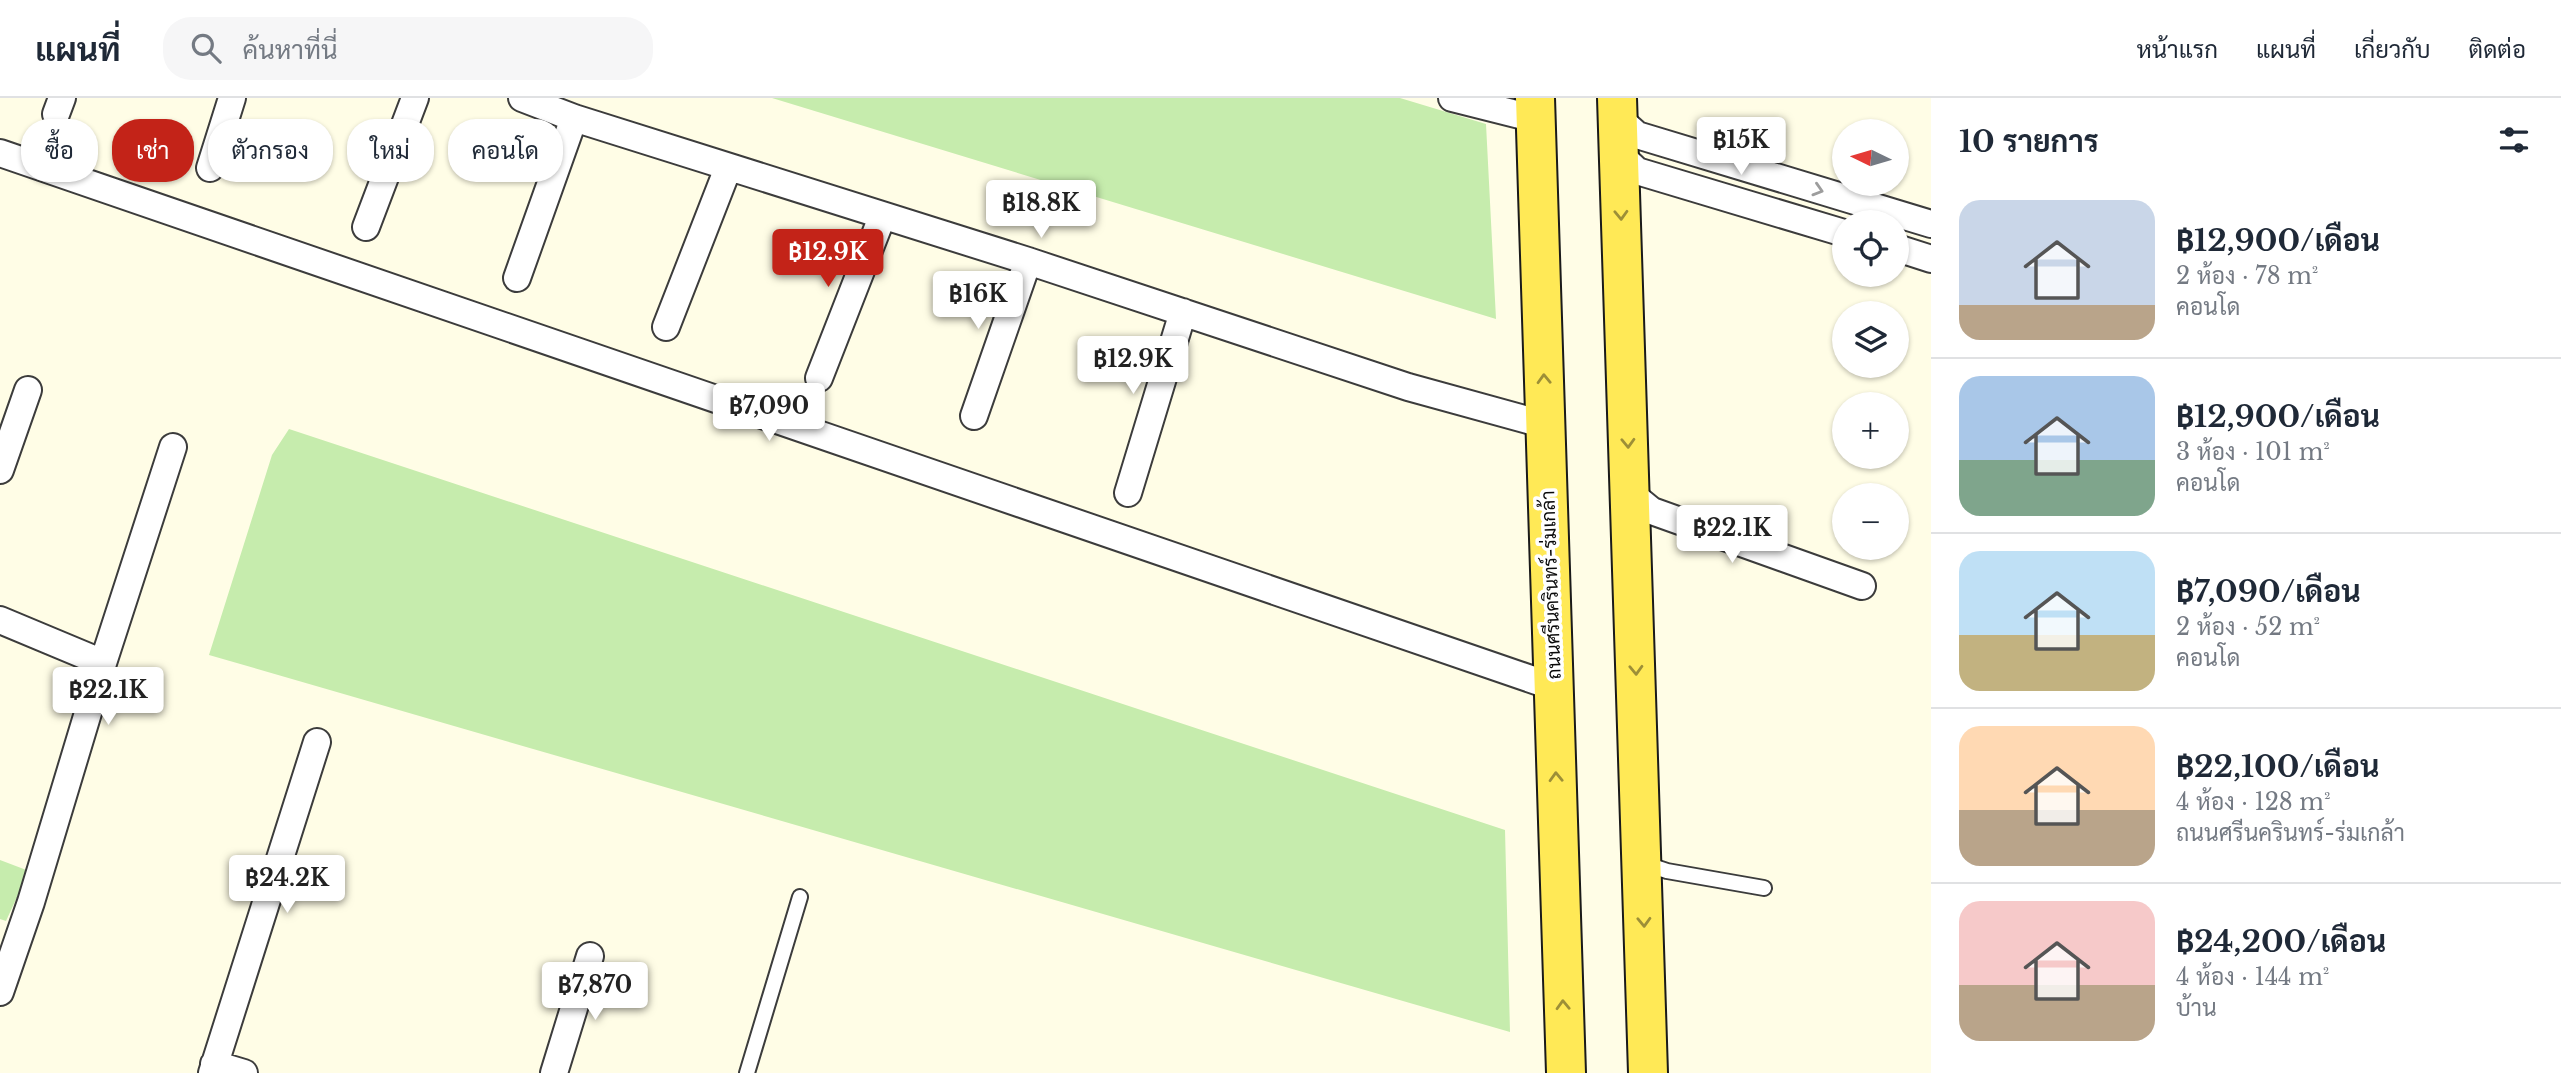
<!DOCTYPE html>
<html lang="th">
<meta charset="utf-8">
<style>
:root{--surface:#fff;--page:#f6f6f7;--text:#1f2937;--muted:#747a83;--line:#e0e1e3;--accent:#c32318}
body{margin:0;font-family:"Libre Baskerville",Sarabun,serif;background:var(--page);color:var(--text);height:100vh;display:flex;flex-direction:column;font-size:26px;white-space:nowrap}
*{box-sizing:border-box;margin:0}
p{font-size:23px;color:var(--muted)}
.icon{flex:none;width:38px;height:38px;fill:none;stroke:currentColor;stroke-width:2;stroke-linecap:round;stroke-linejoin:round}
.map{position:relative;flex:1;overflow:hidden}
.drawer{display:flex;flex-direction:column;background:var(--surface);width:630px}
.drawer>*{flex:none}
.banner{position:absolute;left:21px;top:21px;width:665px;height:63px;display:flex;gap:14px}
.needle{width:46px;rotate:275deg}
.buttons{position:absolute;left:1832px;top:21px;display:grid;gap:14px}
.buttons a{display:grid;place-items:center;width:77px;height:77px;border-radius:50%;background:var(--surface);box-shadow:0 2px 5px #0004;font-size:35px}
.price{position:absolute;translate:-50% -60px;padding:0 16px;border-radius:7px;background:#fff;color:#222;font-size:23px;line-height:46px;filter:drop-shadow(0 2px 4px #0008)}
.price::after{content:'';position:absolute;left:50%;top:42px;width:21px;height:16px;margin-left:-10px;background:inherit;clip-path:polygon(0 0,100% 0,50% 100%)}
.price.selected{background:var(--accent);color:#fff}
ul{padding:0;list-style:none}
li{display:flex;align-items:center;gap:21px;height:175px;padding:0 28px}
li+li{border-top:2px solid var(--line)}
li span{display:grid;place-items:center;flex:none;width:196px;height:140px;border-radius:21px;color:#555}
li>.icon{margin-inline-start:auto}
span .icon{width:84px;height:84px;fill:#fffc;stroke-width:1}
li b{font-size:30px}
h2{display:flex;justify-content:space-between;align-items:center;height:84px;padding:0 28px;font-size:30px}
.tag{padding:0 24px;border-radius:28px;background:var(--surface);box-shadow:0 2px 5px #0004;font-size:24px;line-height:63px}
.tag.selected{background:var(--accent);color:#fff}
header{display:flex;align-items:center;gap:42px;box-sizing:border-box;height:98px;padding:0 35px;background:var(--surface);border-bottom:2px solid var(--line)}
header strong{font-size:33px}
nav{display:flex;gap:38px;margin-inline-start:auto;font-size:24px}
.search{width:490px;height:63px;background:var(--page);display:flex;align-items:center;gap:18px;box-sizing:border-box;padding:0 24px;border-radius:28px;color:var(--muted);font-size:26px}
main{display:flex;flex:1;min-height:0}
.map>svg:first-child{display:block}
.green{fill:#c6ecad}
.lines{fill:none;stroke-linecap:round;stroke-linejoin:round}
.service-casing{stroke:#3c3c3c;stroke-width:18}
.minor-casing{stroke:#3c3c3c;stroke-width:30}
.primary-casing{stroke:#1a1a1a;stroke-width:42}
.service{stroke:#fff;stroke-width:14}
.minor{stroke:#fff;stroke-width:26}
.primary{stroke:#ffe956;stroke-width:38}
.oneway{stroke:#9d9d9d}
.oneway2{stroke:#9d8f37}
.labels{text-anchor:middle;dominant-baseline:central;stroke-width:7;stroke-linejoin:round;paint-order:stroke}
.street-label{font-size:19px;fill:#090909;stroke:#fff}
</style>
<header>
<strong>แผนที่</strong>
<div class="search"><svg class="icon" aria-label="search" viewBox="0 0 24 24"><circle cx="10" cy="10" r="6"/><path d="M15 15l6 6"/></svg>ค้นหาที่นี่</div>
<nav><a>หน้าแรก</a><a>แผนที่</a><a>เกี่ยวกับ</a><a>ติดต่อ</a></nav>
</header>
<main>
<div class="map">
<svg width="1931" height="975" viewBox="0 0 1931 975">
<rect width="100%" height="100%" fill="#fffde6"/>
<!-- green -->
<path class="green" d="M772 0H1400L1486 26 1496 221Z
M289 331 1505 732 1510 934 209 557 272 357Z
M0 762 29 773 6 823 0 821Z"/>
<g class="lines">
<!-- service casing -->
<g class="service-casing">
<path id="service" d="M1643 765 1667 773 1764 790
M747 975 800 799"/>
</g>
<!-- minor casing -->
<g class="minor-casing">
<path id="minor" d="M522 0 574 20 1028 163 1408 289 1546 327
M1452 0 1536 21
M56 16 62 0
M1618 20 1637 37 1931 126
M0 55 1554 589
M1619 56 1637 73 1844 135
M210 70 232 0
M366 129 415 0
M1897 150 1931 161
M517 180 574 20
M666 229 728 70
M819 280 882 119
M974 318 1028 163
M0 372 28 292
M1128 395 1183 214
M1630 395 1652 413 1862 488
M0 522 103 565
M0 894 31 804 103 565 173 349
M214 966 244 975
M212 975 317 644
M554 975 590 858"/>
</g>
<!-- primary casing -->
<g class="primary-casing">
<path id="primary" d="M1535 0 1566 975
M1617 0 1648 975"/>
</g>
<!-- service -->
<use href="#service" class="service"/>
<!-- minor -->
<use href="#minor" class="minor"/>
<!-- primary -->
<use href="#primary" class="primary"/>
</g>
<!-- one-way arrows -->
<defs><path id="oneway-chevron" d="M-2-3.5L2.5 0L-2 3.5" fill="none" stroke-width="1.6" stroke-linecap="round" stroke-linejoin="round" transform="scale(1.75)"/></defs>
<use class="oneway" href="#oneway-chevron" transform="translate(1818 92) rotate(17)"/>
<g class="oneway2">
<use href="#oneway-chevron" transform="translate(1621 117) rotate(88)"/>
<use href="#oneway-chevron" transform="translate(1544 281) rotate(-92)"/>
<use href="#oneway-chevron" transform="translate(1628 345) rotate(88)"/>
<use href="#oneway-chevron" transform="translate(1636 572) rotate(88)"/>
<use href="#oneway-chevron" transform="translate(1556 679) rotate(-92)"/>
<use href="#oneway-chevron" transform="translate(1644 824) rotate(88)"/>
<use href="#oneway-chevron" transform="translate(1563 907) rotate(-92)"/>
</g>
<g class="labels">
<!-- street labels -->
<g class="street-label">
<text transform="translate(1551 487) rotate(-92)">ถนนศรีนครินทร์-ร่มเกล้า</text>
</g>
</g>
</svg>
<div class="buttons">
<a><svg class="needle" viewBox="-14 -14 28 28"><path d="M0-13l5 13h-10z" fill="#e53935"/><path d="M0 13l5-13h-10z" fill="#747a83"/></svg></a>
<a><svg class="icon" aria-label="locate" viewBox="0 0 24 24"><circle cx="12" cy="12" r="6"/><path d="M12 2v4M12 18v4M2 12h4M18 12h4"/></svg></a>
<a><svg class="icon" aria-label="layers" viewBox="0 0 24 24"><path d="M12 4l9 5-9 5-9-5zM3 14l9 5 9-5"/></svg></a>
<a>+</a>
<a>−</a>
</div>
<b class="price" style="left:1741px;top:79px">฿15K</b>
<b class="price" style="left:1041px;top:142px">฿18.8K</b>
<b class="price selected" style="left:828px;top:191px">฿12.9K</b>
<b class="price" style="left:978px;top:233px">฿16K</b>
<b class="price" style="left:1133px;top:298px">฿12.9K</b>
<b class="price" style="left:769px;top:345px">฿7,090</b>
<b class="price" style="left:1732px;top:467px">฿22.1K</b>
<b class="price" style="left:108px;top:629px">฿22.1K</b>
<b class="price" style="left:287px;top:817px">฿24.2K</b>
<b class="price" style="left:595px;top:924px">฿7,870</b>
<div class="banner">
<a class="tag">ซื้อ</a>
<a class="tag selected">เช่า</a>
<a class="tag">ตัวกรอง</a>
<a class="tag">ใหม่</a>
<a class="tag">คอนโด</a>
</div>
</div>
<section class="drawer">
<h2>10 รายการ<svg class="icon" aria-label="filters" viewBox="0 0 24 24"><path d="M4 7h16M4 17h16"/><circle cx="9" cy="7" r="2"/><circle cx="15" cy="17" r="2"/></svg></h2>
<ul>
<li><span style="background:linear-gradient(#c9d6e8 75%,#b9a48a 0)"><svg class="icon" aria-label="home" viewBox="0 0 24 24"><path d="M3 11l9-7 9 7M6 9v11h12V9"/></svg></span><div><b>฿12,900/เดือน</b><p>2 ห้อง · 78 m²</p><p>คอนโด</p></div></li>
<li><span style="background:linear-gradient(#a9c7e8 60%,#7fa58c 0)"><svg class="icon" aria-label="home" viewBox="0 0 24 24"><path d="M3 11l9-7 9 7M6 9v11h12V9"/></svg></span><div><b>฿12,900/เดือน</b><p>3 ห้อง · 101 m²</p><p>คอนโด</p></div></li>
<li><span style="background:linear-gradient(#bfe0f5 60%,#c2b280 0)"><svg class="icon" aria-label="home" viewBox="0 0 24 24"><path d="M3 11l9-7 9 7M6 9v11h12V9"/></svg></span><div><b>฿7,090/เดือน</b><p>2 ห้อง · 52 m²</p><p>คอนโด</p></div></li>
<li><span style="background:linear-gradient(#ffd9b3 60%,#b9a48a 0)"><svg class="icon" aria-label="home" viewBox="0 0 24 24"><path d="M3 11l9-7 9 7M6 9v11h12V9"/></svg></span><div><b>฿22,100/เดือน</b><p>4 ห้อง · 128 m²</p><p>ถนนศรีนครินทร์-ร่มเกล้า</p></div></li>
<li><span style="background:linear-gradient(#f6c9c9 60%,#b9a48a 0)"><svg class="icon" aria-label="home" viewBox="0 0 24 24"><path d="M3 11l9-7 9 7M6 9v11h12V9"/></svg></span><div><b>฿24,200/เดือน</b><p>4 ห้อง · 144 m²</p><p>บ้าน</p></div></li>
</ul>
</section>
</main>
